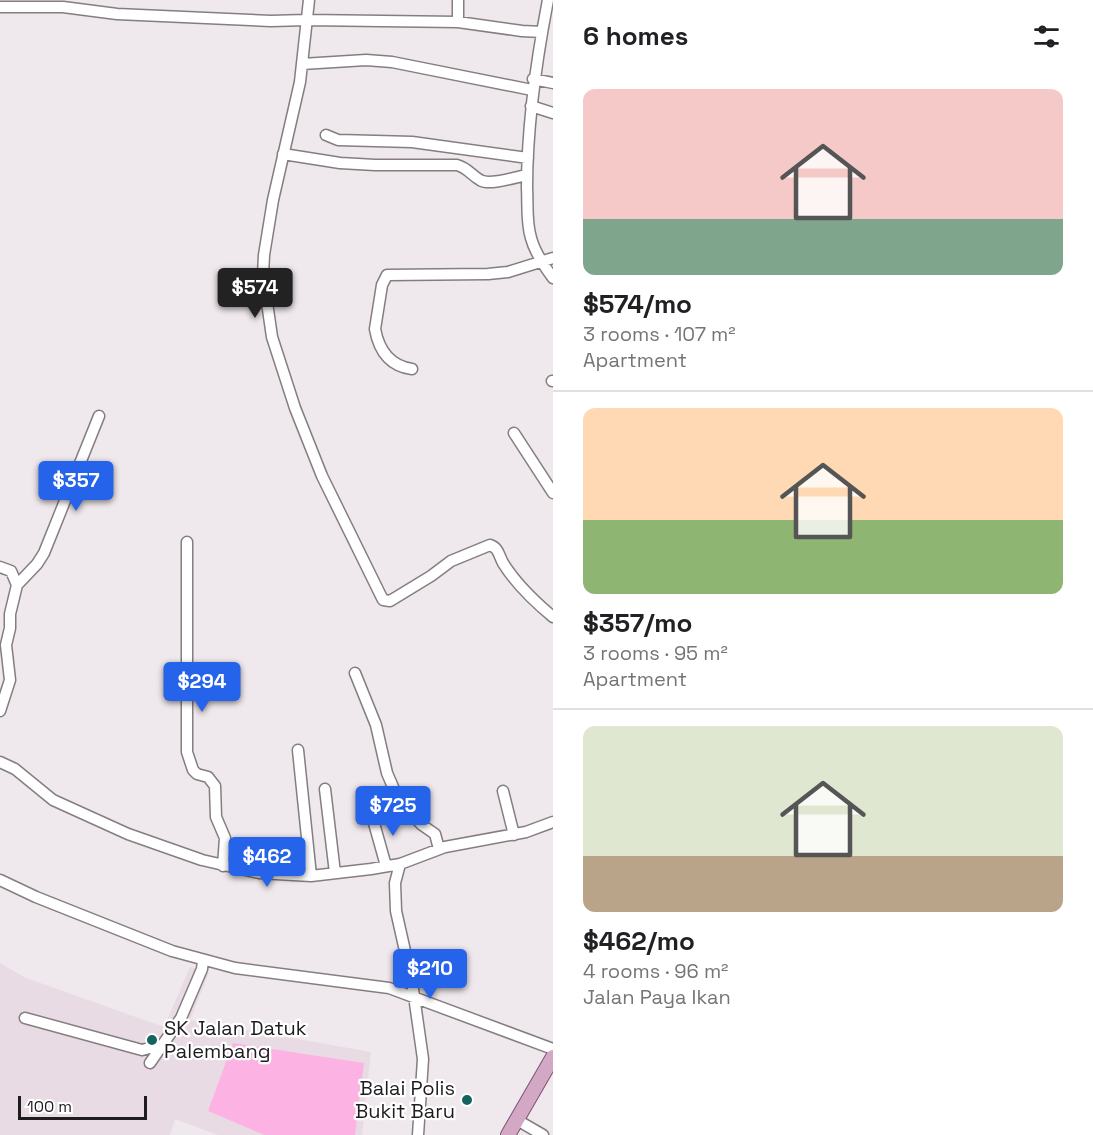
<!DOCTYPE html>
<meta charset="utf-8">
<style>
:root{--surface:#fff;--page:#f2f2f2;--text:#202124;--muted:#757577;--line:#e0e0e0;--accent:#2563eb}
body{margin:0;font-family:"Space Grotesk",sans-serif;background:var(--page);color:var(--text);height:100vh;display:flex;flex-direction:column;font-size:22px;white-space:nowrap}
*{box-sizing:border-box;margin:0}
p{font-size:20px;color:var(--muted)}
.icon{flex:none;width:33px;height:33px;fill:none;stroke:currentColor;stroke-width:2;stroke-linecap:round;stroke-linejoin:round}
.map{position:relative;flex:1;overflow:hidden}
.side{display:flex;flex-direction:column;background:var(--surface);width:540px}
.side>*{flex:none}
.scale{position:absolute;left:18px;bottom:15px;width:129px;box-sizing:border-box;padding-left:6px;border:3px solid #1e1c1e;border-top:0;font-size:16px;line-height:21px;white-space:nowrap;color:#1e1c1e;-webkit-text-stroke:4px #fff;paint-order:stroke}
.price{position:absolute;translate:-50% -51px;padding:0 14px;border-radius:6px;background:var(--accent);color:#fff;font-size:20px;line-height:39px;filter:drop-shadow(0 2px 3px #0008)}
.price::after{content:'';position:absolute;left:50%;top:36px;width:18px;height:14px;margin-left:-9px;background:inherit;clip-path:polygon(0 0,100% 0,50% 100%)}
.price.current{background:#222;color:#fff}
ul{padding:0;list-style:none}
li{display:grid;align-content:center;gap:12px;height:318px;padding:0 30px}
li+li{border-top:2px solid var(--line)}
li span{display:grid;place-items:center;height:186px;border-radius:12px;color:#555}
li>.icon{margin-inline-start:auto}
span .icon{width:108px;height:108px;fill:#fffc;stroke-width:1}
li b{font-size:26px}
h2{display:flex;justify-content:space-between;align-items:center;height:72px;padding:0 30px;font-size:26px}
main{display:flex;flex:1;min-height:0}
.map>svg:first-child{display:block}
.built{fill:#e8dbe3}
.green{fill:#fcb3e4}
.lines{fill:none;stroke-linecap:round;stroke-linejoin:round}
.minor-casing{stroke:#847e82;stroke-width:13}
.major-casing{stroke:#805172;stroke-width:16}
.minor{stroke:#fff;stroke-width:10}
.major{stroke:#d3a8c5;stroke-width:14}
.poi-dot{fill:#14635e;stroke:#fff;stroke-width:2}
.labels{text-anchor:middle;dominant-baseline:central;stroke-width:4.5;stroke-linejoin:round;paint-order:stroke}
.poi-label{font-size:20px;fill:#1e1c1e;stroke:#fff;text-anchor:start}
</style>
<main>
<div class="map">
<svg width="553" height="1135" viewBox="0 0 553 1135">
<rect width="100%" height="100%" fill="#efe8ec"/>
<!-- built -->
<path class="built" d="M0 963 26 978 164 1027 190 967 209 973 190 1020 371 1052 362 1135H218L175 1119 170 1135H0Z"/>
<!-- green -->
<path class="green" d="M233 1043 364 1063 355 1135H264L208 1111Z"/>
<g class="lines">
<!-- minor casing -->
<g class="minor-casing">
<path id="minor" d="M309 0 300 82 273 200 264 255 263 275 272 337 295 408 322 476 383 600 390 601 431 576 451 561 490 545C499 548 499 556 503 563 516 584 535 602 553 617
M548 0C536 62 527 124 527 188 528 204 526 222 531 238 535 253 544 266 553 278
M0 7H63L117 14 271 21 306 20 458 22 522 31 542 32
M458 22V0
M302 64 366 60 392 62 532 90
M533 79 553 83
M531 106 553 113
M326 135 338 140 412 142 528 158
M283 154 340 163 375 165H457C468 168 471 175 480 180 489 186 516 177 527 175
M412 369C390 366 379 351 375 329L382 285 387 275 488 274 508 272 553 258
M552 381H553
M514 433 553 493
M187 542V752L193 770 197 774 208 777 215 786 216 817 225 838 223 866
M0 567 11 571 17 585 10 614V628L6 645 10 680 0 711
M17 585 37 564 44 553 99 416
M355 673 376 725 387 773 399 801 422 825 435 834 439 849
M298 750 311 876
M0 762 15 769 53 800 128 834 202 860 259 873 311 876 371 869 400 864 445 847 526 832 553 822
M325 789 335 873
M503 791 514 835
M372 816 386 866
M400 864 395 883 396 911 412 982 423 1059 418 1135
M0 880 36 897 172 951 235 968 389 988 553 1049
M25 1018 142 1050 161 1045
M150 1063 181 1018 202 969 203 960
M517 1120 543 1135"/>
</g>
<!-- major casing -->
<g class="major-casing">
<path id="major" d="M508 1135 553 1057"/>
</g>
<!-- minor -->
<use href="#minor" class="minor"/>
<!-- major -->
<use href="#major" class="major"/>
</g>
<!-- markers -->
<g class="poi-dot">
<circle cx="152" cy="1040" r="6"/>
<circle cx="467" cy="1100" r="6"/>
</g>
<g class="labels">
<!-- poi labels -->
<g class="poi-label">
<text x="164" y="1028">SK Jalan Datuk<tspan x="164" dy="23">Palembang</tspan></text>
<text x="455" y="1088" text-anchor="end">Balai Polis<tspan x="455" dy="23">Bukit Baru</tspan></text>
</g>
</g>
</svg>
<div class="scale">100 m</div>
<b class="price current" style="left:255px;top:319px">$574</b>
<b class="price" style="left:76px;top:512px">$357</b>
<b class="price" style="left:202px;top:713px">$294</b>
<b class="price" style="left:393px;top:837px">$725</b>
<b class="price" style="left:267px;top:888px">$462</b>
<b class="price" style="left:430px;top:1000px">$210</b>
</div>
<section class="side">
<h2>6 homes<svg class="icon" aria-label="filters" viewBox="0 0 24 24"><path d="M4 7h16M4 17h16"/><circle cx="9" cy="7" r="2"/><circle cx="15" cy="17" r="2"/></svg></h2>
<ul>
<li><span style="background:linear-gradient(#f6c9c9 70%,#7fa58c 0)"><svg class="icon" aria-label="home" viewBox="0 0 24 24"><path d="M3 11l9-7 9 7M6 9v11h12V9"/></svg></span><div><b>$574/mo</b><p>3 rooms · 107 m²</p><p>Apartment</p></div></li>
<li><span style="background:linear-gradient(#ffd9b3 60%,#8fb573 0)"><svg class="icon" aria-label="home" viewBox="0 0 24 24"><path d="M3 11l9-7 9 7M6 9v11h12V9"/></svg></span><div><b>$357/mo</b><p>3 rooms · 95 m²</p><p>Apartment</p></div></li>
<li><span style="background:linear-gradient(#dfe7d0 70%,#b9a48a 0)"><svg class="icon" aria-label="home" viewBox="0 0 24 24"><path d="M3 11l9-7 9 7M6 9v11h12V9"/></svg></span><div><b>$462/mo</b><p>4 rooms · 96 m²</p><p>Jalan Paya Ikan</p></div></li>
</ul>
</section>
</main>
